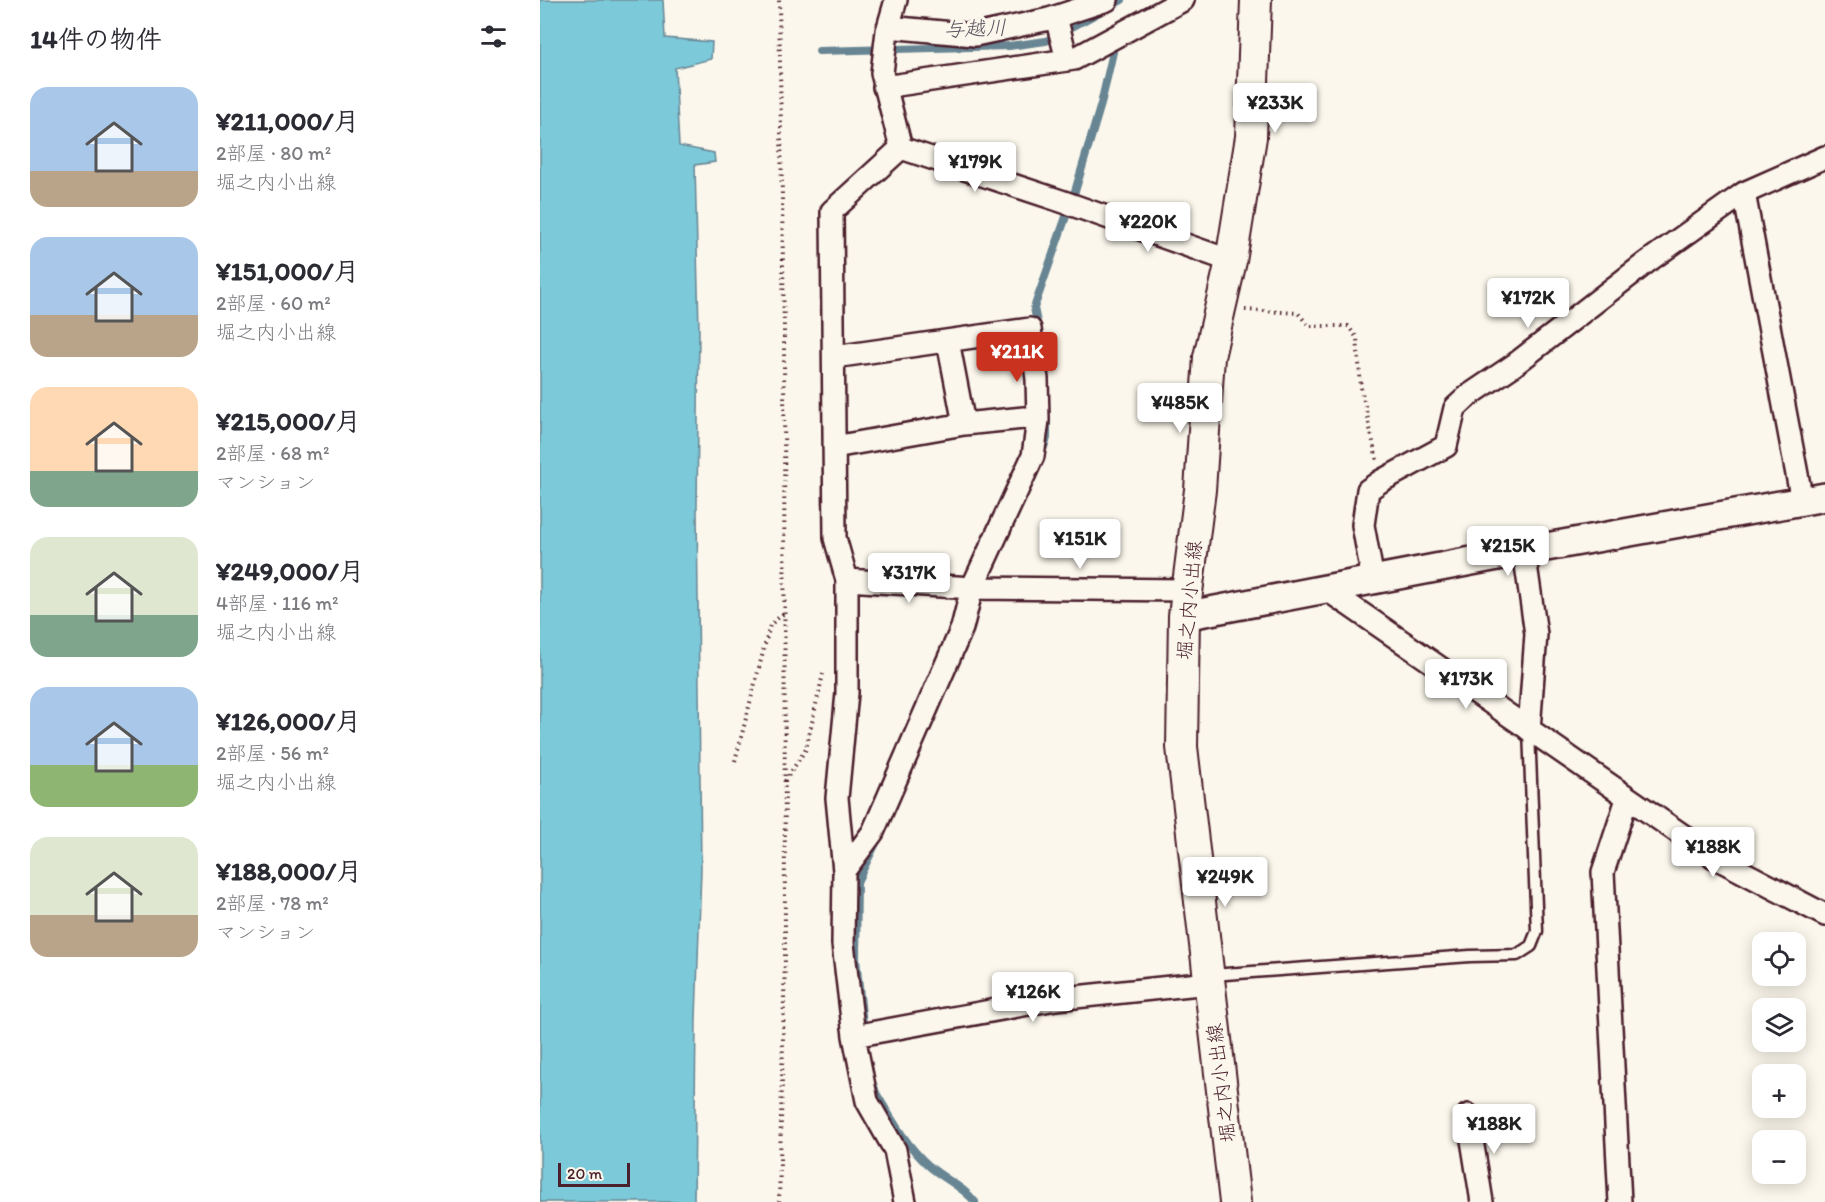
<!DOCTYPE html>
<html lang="ja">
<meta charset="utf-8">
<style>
:root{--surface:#fff;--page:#f7f7f7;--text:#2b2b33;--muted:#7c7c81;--accent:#c8321e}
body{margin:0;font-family:Itim,"Klee One",sans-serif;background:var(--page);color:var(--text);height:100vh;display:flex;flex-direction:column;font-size:22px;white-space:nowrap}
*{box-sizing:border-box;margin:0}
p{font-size:20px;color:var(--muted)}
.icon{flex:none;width:33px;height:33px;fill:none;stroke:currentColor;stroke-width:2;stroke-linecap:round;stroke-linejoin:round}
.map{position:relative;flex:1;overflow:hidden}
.drawer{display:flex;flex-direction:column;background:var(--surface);width:540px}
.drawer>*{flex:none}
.buttons{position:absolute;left:1212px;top:932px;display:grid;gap:12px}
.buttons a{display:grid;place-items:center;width:54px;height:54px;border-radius:12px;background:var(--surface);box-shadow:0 3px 15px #0003;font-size:30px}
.scale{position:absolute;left:18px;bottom:15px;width:72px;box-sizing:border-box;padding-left:6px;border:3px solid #4a1f2b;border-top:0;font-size:16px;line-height:21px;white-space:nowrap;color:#4a1f2b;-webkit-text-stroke:4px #fbf7ec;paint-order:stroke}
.price{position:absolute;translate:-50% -51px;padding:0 14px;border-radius:6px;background:#fff;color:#222;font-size:20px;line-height:39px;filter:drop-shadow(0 2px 3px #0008)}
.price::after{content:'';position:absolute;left:50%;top:36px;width:18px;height:14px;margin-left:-9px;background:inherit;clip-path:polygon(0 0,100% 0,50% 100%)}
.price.selected{background:var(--accent);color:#fff}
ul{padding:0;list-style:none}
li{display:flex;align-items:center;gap:18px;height:150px;padding:0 30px}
li span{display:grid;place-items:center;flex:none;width:168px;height:120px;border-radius:18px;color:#555}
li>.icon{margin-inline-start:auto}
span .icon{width:72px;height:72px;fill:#fffc;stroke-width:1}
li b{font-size:26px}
h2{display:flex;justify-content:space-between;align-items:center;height:72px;padding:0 30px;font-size:26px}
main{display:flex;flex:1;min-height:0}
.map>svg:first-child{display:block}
.water{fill:#7bc9d9;stroke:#678593;stroke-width:1.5}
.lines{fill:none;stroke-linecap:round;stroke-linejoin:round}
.stream{stroke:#678593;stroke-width:8}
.service-casing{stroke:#4a1f2b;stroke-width:15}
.minor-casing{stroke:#4a1f2b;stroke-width:26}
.tertiary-casing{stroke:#4a1f2b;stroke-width:32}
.secondary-casing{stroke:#4a1f2b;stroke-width:34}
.path{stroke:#4a1f2b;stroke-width:4;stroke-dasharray:1.5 4.5;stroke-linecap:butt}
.service{stroke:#fbf7ec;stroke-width:10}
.minor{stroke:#fbf7ec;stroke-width:21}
.tertiary{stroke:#fbf7ec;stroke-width:27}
.secondary{stroke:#fbf7ec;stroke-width:30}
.labels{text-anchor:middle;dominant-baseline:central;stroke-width:6;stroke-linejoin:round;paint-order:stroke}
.street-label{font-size:20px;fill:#4a1f2b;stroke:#fbf7ec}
.water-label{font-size:21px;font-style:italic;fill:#59525f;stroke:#fbf7ec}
</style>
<main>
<section class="drawer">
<h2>14件の物件<svg class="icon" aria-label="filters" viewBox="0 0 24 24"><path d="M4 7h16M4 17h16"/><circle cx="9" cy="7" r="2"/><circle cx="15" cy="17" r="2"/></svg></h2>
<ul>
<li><span style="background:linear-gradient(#a9c7e8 70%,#b9a48a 0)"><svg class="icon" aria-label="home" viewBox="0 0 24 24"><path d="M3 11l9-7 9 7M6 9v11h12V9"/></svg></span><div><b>¥211,000/月</b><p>2部屋 · 80 m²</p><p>堀之内小出線</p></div></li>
<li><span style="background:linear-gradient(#a9c7e8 65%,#b9a48a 0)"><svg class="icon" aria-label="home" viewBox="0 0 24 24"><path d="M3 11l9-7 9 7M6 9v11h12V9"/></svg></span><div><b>¥151,000/月</b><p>2部屋 · 60 m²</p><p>堀之内小出線</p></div></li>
<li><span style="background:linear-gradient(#ffd9b3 70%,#7fa58c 0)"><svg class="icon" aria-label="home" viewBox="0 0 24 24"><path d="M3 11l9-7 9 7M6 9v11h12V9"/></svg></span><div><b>¥215,000/月</b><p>2部屋 · 68 m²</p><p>マンション</p></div></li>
<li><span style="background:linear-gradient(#dfe7d0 65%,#7fa58c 0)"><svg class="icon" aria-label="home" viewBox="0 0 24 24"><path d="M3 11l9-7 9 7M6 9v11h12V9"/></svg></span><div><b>¥249,000/月</b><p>4部屋 · 116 m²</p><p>堀之内小出線</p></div></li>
<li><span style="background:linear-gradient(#a9c7e8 65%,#8fb573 0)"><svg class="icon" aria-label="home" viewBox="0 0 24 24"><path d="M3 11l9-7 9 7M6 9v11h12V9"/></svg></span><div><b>¥126,000/月</b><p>2部屋 · 56 m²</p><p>堀之内小出線</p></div></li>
<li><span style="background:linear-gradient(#dfe7d0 65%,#b9a48a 0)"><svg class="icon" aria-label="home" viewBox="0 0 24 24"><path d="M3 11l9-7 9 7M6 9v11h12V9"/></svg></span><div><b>¥188,000/月</b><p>2部屋 · 78 m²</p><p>マンション</p></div></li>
</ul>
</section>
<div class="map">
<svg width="1285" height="1202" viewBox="0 0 1285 1202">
<rect width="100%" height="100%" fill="#fbf7ec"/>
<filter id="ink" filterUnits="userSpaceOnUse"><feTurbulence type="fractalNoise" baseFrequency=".0167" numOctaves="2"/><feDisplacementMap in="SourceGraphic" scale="12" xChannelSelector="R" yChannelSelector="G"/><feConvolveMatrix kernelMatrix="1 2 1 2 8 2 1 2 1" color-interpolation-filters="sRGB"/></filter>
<g filter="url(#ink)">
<!-- water -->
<path class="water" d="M0 0H123L125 38 172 42 171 59 135 68 139 146 174 153 175 162 155 165 159 330 157 508 161 869 156 1019 154 1202H0Z"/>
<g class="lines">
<!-- stream -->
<path class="stream" d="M279 51 469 46 506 41 582 0
M499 332 494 308 536 188 561 104 573 52
M503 450 507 438V421
M323 1024 316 959 317 882 337 841
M334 1086 336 1093C351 1118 366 1145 388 1165 403 1179 423 1186 435 1202"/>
<!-- service casing -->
<g class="service-casing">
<path id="service" d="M672 975 930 956 977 955 991 946 997 931 989 731"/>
</g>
<!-- minor casing -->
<g class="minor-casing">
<path id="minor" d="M356 0 347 31 342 73 361 148 292 211 295 538 307 580V693L297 798 304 871 303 944 314 1036 327 1101 355 1150 365 1202
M516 17 527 60
M348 27 435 35 509 19 567 0
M344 87 534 59 643 0
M361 148 521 201 691 261
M1204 193 1262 501
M408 341 424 424
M294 357 490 329 497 379 498 420 493 456 432 588 422 628 333 832 304 871
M294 447 424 424 484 418 498 420
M984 551 996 634 989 730
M307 580 432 588 647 590
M833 580 823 525 828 490 841 481 906 446 915 408 928 396 974 365 1107 262 1204 193 1285 157
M786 589 1174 857 1285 915
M314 1036 516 999 669 983
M928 1115 942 1202
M1080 1202 1063 872 1087 799"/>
</g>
<!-- tertiary casing -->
<g class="tertiary-casing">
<path id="tertiary" d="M644 616 984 551 1285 497"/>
</g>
<!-- secondary casing -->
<g class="secondary-casing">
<path id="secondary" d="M695 1202 642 747 644 616 660 490 669 357 691 261 711 137 716 0"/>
</g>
<!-- path -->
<path class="path" d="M705 310 758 313 769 326H808L817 338 821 388 837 460
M195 761 230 625 244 613
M245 781 266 749 283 674
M239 1202 245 958 244 331 239 0"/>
<!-- service -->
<use href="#service" class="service"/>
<!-- minor -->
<use href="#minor" class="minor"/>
<!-- tertiary -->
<use href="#tertiary" class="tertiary"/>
<!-- secondary -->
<use href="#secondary" class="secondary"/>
</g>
</g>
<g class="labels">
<!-- street labels -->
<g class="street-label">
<text transform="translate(649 600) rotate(-85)">堀之内小出線</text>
<text transform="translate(681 1083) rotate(-97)">堀之内小出線</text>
</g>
<!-- water labels -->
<g class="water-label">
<text transform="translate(435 28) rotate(-2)">与越川</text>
</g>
</g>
</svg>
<div class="buttons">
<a><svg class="icon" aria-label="locate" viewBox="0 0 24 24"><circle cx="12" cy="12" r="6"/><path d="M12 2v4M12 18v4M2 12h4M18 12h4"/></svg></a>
<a><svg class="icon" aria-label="layers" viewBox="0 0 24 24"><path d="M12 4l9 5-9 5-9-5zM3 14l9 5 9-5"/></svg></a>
<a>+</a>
<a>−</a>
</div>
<div class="scale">20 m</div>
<b class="price" style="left:735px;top:134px">¥233K</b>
<b class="price" style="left:435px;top:193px">¥179K</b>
<b class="price" style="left:608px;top:253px">¥220K</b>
<b class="price" style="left:988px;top:329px">¥172K</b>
<b class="price selected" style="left:477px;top:383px">¥211K</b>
<b class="price" style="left:640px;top:434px">¥485K</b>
<b class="price" style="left:540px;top:570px">¥151K</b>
<b class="price" style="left:968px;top:577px">¥215K</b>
<b class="price" style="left:369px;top:604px">¥317K</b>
<b class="price" style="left:926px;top:710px">¥173K</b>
<b class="price" style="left:1173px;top:878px">¥188K</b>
<b class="price" style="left:685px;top:908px">¥249K</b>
<b class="price" style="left:493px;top:1023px">¥126K</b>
<b class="price" style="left:954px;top:1155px">¥188K</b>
</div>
</main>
